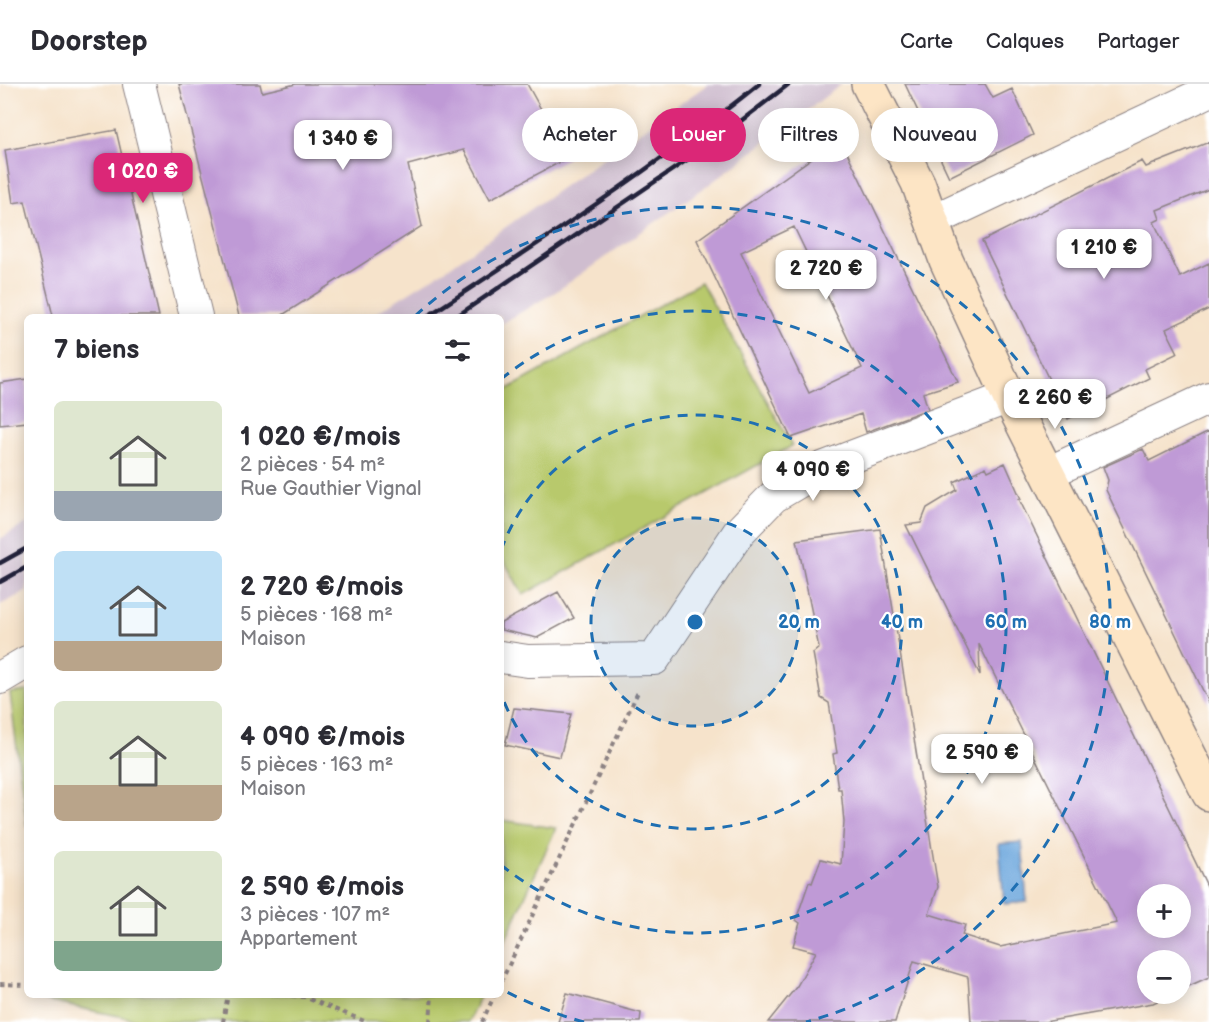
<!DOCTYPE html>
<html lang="fr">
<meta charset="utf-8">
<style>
:root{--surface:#fff;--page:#f2f2f3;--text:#2b2b33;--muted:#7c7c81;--line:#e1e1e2;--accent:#db2777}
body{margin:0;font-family:"Balsamiq Sans",sans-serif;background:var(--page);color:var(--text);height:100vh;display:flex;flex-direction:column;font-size:22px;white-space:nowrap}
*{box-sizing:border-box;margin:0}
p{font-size:20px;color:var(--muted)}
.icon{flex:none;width:33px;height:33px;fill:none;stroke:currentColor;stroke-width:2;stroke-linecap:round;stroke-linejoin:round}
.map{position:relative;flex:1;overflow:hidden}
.drawer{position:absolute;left:24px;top:230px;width:480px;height:684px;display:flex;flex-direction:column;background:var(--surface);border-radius:9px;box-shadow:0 3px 15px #0003}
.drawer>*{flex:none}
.guide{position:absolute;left:522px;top:24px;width:570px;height:54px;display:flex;gap:12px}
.fabs{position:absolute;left:1137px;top:800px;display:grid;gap:12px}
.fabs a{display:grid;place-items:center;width:54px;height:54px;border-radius:50%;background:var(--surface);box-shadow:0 3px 15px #0003;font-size:30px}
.price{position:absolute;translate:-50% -51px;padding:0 14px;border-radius:12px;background:#fff;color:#222;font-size:20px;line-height:39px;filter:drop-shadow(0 2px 3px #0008)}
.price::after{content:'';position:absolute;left:50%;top:36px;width:18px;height:14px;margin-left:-9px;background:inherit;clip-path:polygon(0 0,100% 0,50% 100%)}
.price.active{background:var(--accent);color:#fff}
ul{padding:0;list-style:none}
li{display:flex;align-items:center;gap:18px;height:150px;padding:0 30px}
li span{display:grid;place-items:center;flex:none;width:168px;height:120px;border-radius:9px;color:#555}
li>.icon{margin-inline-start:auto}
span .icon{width:72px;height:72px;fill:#fffc;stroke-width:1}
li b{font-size:26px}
h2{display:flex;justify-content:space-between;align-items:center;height:72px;padding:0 30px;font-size:26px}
.pill{padding:0 21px;border-radius:27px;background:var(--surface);box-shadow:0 3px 15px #0003;font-size:21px;line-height:54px}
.pill.active{background:var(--accent);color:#fff}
header{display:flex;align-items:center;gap:36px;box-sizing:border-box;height:84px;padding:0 30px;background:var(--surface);border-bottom:2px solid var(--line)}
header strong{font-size:28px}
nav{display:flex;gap:33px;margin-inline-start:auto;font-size:21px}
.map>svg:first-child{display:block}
.industrial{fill:#cfbdcf}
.green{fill:#b8c96c;stroke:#6d7654;stroke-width:1.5}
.water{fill:#6da7dd;stroke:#48648c;stroke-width:1.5}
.building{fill:#bf9ad6;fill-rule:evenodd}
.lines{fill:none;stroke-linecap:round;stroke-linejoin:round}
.street-casing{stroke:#8c8283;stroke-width:34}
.secondary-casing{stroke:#8c8283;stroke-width:36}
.path{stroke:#8c8283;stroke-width:4;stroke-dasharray:4.5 4.5;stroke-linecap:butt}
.street{stroke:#fff;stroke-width:32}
.secondary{stroke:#fde5c5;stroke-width:33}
.rail{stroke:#22223b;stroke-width:4.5}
.ring{fill:none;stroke:#1f6fb2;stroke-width:3;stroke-dasharray:10 8}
.centre{fill:#1f6fb2;stroke:#fff;stroke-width:3}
.ring-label{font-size:18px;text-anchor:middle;font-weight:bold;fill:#1f6fb2;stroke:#fff;stroke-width:4.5;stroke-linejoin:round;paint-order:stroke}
</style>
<header>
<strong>Doorstep</strong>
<nav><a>Carte</a><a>Calques</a><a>Partager</a></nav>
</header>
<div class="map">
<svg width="1209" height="938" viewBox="0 0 1209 938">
<rect width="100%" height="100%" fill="#fff"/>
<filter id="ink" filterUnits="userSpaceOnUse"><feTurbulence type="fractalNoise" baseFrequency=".0167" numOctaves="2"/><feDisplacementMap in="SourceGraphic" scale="12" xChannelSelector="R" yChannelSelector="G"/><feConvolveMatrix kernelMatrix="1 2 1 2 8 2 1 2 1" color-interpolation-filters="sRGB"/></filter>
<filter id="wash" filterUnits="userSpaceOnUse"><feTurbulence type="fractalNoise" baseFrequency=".008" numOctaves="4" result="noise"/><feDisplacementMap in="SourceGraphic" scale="24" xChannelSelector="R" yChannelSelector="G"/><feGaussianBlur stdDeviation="1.35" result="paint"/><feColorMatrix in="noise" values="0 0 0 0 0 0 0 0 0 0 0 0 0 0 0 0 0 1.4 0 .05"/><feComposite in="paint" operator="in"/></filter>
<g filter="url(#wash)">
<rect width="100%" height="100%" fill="#f6e3cb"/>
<!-- industrial -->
<path class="industrial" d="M708 0H842L711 99 557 207 501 240V232H371L448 184Z
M27 439V507L0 521V455Z"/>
<!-- green -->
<path class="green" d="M701 198 792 362 523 511 501 471V309Z
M27 607V744L10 609Z
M501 736 556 744 501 866Z
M45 911V910L481 911 468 938H148L46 917Z"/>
<!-- water -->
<path class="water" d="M1022 758 1027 818 1004 820 999 760Z"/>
<g id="blocks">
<!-- building -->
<path class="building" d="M179 0H260L262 8 296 0H527L568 74 490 115 464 66 408 81 422 142 281 232H239Z
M905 0H985L993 14 1012 5 1033 51 949 93Z
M116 46 159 232H53L25 117 13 119 5 66Z
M840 54 958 298 923 309 928 325 866 348 861 330 791 354 697 156ZM794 143 862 284 809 309 741 168Z
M1209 58V105L1157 126 1160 135 1154 138 1180 193 1209 179V225L1166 245 1178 269 1145 285 1149 294 1068 335 982 157 1142 77 1146 83Z
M27 295V338L0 341V299Z
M1209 347V619L1106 406 1108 396 1103 383 1143 365 1149 377Z
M1005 379 1021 415H1019L1209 806V893L1180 906V876H1148V909H1175L1153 919 1044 938H971L968 893 914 877 895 938H768L797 902 816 868 793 862 800 839 796 836 809 798 812 799 821 775 841 780 844 738 841 705H838L833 670 837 669 829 619 821 614 813 569 819 564 797 456 880 445 938 803 929 830 965 841 962 851 1000 863 1117 839 979 560 980 591 906 441 921 439 927 424 957 406 954 398 986 383 988 387ZM1148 810H1180V843H1148Z
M558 508 574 534 537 554 501 546V539Z
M514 624 571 630 560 673 505 661Z
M567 909 641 929 640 938H558Z"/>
</g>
</g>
<g filter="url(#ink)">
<use href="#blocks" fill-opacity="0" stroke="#8c8283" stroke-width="1.5"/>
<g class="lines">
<!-- street casing -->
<g class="street-casing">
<path id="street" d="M139 0 196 232
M932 137 1209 7
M1048 389 1209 314
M501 573 528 577 654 575 739 448 773 413 820 385 1009 313
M0 594 27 578"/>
</g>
<!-- secondary casing -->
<g class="secondary-casing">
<path id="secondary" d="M868 0 918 99 946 176 1009 313 1209 710"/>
</g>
<!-- path -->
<path class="path" d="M501 898 638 608
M0 900 27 901
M274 910 304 913 367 938
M223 938 228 910
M430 938 432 910
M482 938 495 910"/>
<!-- street -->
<use href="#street" class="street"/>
<!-- secondary -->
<use href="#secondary" class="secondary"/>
<!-- rail -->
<path class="rail" d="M428 232C541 158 654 84 759 0
M457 232 712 59 789 0
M0 479 27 464
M0 498 27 483"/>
</g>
</g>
<!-- distance rings -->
<circle cx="695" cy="538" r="104" fill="#1f6fb2" fill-opacity=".12"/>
<g class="ring">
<circle cx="695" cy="538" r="104"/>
<path d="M501 466A207 207 0 1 1 501 610"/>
<path d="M501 295A311 311 0 1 1 501 781"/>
<path d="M584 938A415 415 0 0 1 503 906M415 232A415 415 0 1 1 806 938"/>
</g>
<circle cx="695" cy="538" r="9" class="centre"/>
<g class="ring-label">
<text x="799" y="544">20 m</text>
<text x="902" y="544">40 m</text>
<text x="1006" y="544">60 m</text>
<text x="1110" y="544">80 m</text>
</g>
</svg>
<div class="fabs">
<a>+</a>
<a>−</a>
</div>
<b class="price" style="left:343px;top:87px">1 340 €</b>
<b class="price active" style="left:143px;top:120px">1 020 €</b>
<b class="price" style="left:1104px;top:196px">1 210 €</b>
<b class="price" style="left:826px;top:217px">2 720 €</b>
<b class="price" style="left:1055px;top:346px">2 260 €</b>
<b class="price" style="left:813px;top:418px">4 090 €</b>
<b class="price" style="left:982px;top:701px">2 590 €</b>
<div class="guide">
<a class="pill">Acheter</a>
<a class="pill active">Louer</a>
<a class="pill">Filtres</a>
<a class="pill">Nouveau</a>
</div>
<section class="drawer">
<h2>7 biens<svg class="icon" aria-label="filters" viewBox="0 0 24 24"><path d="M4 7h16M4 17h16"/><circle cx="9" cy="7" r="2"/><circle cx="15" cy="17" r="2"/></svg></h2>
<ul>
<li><span style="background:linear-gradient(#dfe7d0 75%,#9aa5b1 0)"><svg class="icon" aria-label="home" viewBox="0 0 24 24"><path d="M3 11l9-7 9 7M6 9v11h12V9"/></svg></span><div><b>1 020 €/mois</b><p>2 pièces · 54 m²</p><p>Rue Gauthier Vignal</p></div></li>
<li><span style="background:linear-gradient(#bfe0f5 75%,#b9a48a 0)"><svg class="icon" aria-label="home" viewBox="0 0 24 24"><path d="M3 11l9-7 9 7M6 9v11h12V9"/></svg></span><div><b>2 720 €/mois</b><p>5 pièces · 168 m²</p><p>Maison</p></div></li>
<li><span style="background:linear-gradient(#dfe7d0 70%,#b9a48a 0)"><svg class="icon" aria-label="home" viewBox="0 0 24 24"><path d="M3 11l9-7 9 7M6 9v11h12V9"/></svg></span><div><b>4 090 €/mois</b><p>5 pièces · 163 m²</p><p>Maison</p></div></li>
<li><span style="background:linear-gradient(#dfe7d0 75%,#7fa58c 0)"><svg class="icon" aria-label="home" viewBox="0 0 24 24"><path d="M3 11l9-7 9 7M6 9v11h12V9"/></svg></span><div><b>2 590 €/mois</b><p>3 pièces · 107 m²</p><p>Appartement</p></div></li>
</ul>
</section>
</div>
